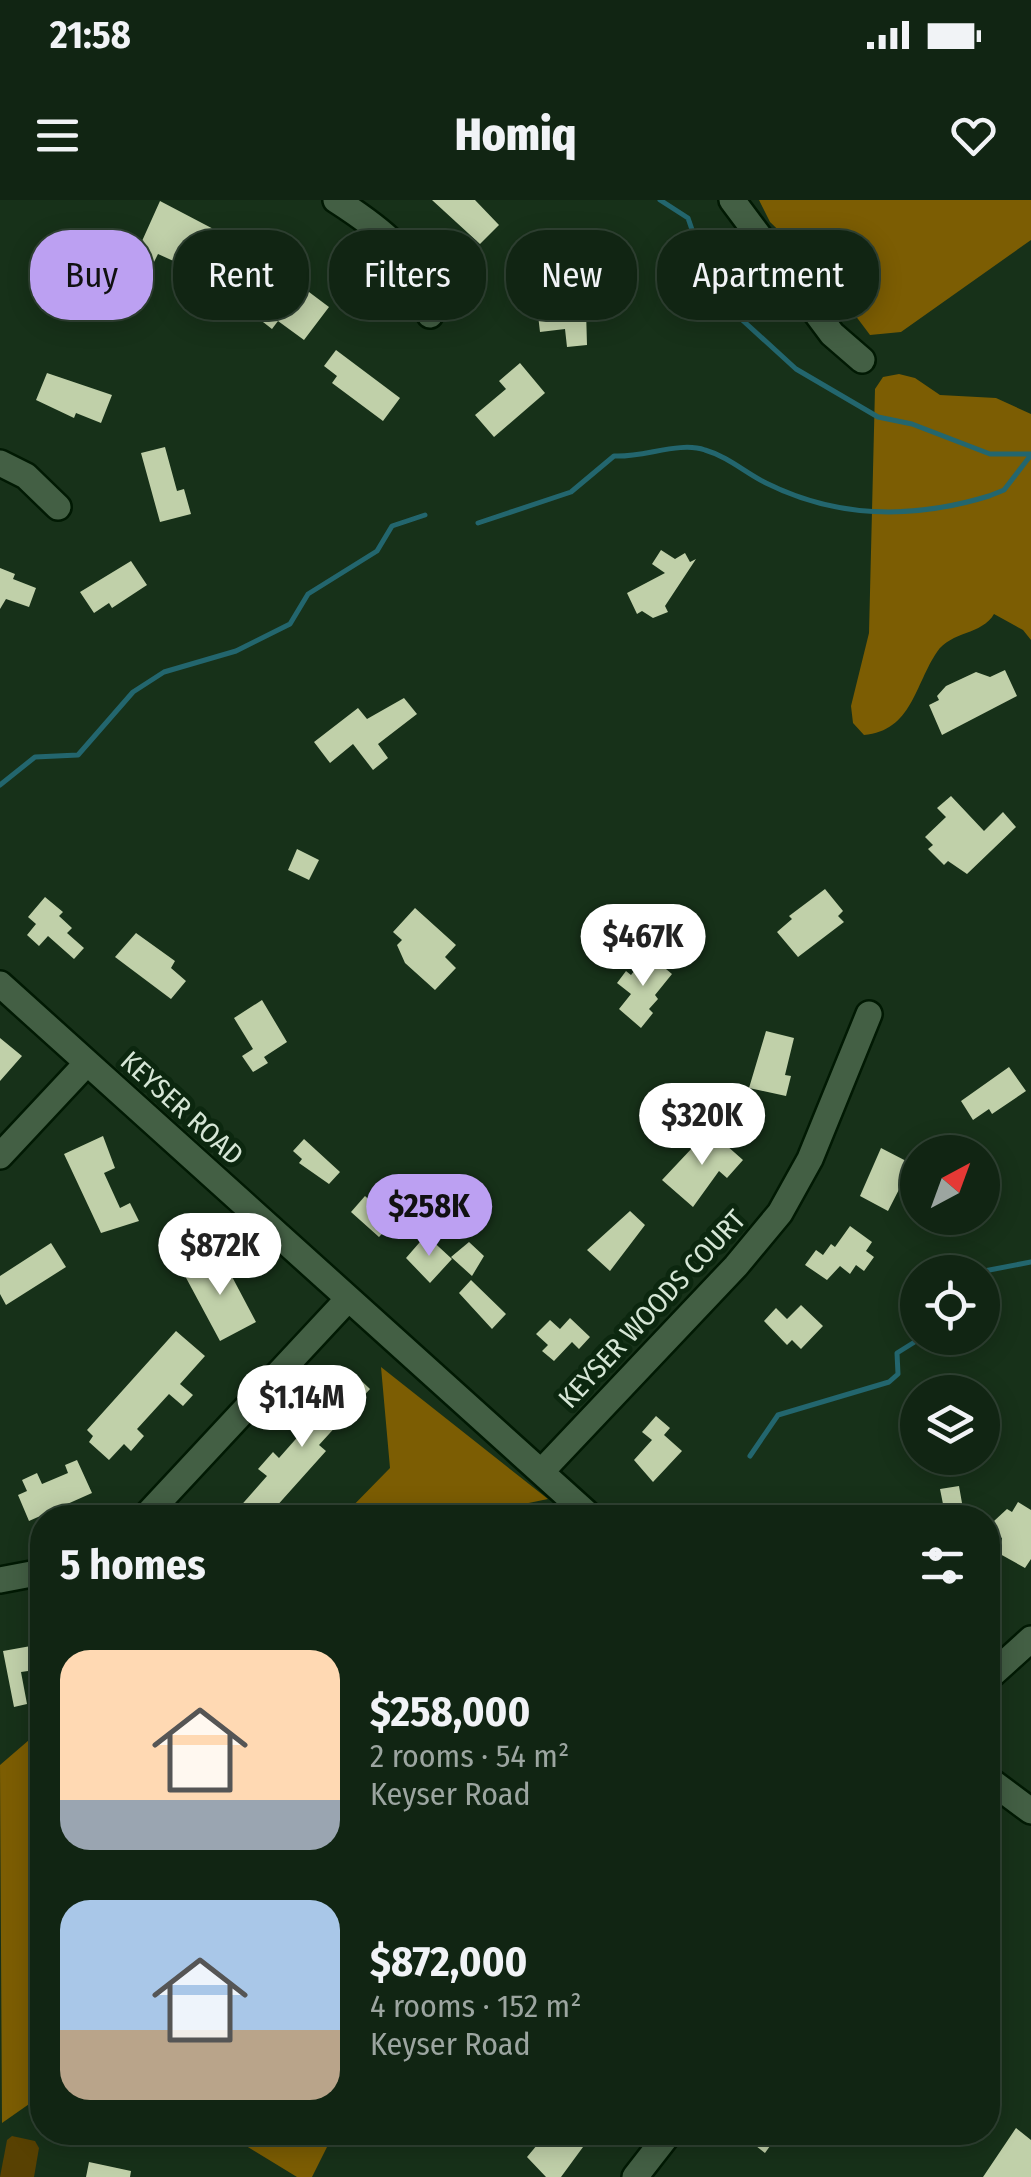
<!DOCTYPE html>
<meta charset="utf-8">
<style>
:root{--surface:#112513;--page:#1a2d1c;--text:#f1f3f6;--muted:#9ca5a0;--line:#304233;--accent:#bca0f2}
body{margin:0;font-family:"Fira Sans Condensed",sans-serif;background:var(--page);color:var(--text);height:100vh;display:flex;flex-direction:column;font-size:38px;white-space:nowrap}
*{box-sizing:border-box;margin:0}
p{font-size:32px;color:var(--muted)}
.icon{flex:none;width:55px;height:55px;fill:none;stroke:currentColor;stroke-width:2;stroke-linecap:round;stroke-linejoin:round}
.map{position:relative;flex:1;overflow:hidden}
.drawer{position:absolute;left:30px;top:1305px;width:970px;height:640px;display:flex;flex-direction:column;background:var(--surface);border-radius:40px;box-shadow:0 5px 25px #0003,0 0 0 2px var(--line)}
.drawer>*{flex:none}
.banner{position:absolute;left:30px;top:30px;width:972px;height:90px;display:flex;gap:20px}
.needle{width:65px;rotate:41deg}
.buttons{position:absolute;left:900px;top:935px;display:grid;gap:20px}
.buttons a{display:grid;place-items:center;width:100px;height:100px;border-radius:50%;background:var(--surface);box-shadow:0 5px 25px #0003,0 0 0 2px var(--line);font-size:50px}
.price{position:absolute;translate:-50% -85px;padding:0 22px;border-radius:35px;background:#fff;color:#222;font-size:32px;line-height:65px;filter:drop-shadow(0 2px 5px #0008)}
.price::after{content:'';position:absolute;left:50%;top:60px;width:30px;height:22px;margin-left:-15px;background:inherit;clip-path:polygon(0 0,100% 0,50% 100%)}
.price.selected{background:var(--accent);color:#111}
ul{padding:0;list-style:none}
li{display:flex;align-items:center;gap:30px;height:250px;padding:0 30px}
li span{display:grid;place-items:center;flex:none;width:280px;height:200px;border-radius:30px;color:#555}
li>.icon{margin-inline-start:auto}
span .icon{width:120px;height:120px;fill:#fffc;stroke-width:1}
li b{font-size:42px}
h2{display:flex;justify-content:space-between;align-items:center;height:120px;padding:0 30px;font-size:42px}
.tag{padding:0 35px;border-radius:40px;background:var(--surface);box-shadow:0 5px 25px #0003,0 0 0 2px var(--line);font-size:35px;line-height:90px}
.tag.selected{background:var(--accent);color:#111}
.status{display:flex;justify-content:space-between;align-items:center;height:70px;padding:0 50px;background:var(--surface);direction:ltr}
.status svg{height:28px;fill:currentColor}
header{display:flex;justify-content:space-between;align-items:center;height:130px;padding:0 30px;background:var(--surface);font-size:45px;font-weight:800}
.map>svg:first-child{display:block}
.green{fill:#584102}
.forest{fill:#7c5d03}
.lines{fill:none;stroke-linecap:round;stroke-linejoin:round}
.stream{stroke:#23666e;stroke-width:5}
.building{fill:#c0d0a9}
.minor-casing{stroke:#011903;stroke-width:30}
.minor{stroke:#435f44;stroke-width:25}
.labels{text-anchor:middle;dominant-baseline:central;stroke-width:10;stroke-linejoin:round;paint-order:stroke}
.street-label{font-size:28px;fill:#d6e6d6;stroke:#0c270f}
</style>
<div class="status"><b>21:58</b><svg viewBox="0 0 49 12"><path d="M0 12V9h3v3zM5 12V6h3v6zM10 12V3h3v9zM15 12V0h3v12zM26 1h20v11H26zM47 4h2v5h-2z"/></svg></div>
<header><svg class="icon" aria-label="menu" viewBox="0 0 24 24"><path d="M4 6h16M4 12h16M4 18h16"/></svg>Homiq<svg class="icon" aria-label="heart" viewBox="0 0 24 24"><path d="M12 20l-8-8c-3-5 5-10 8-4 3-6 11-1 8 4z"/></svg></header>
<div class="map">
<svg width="1031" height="1977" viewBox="0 0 1031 1977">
<rect width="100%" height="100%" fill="#173119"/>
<!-- green -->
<path class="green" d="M12 1936 35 1941 39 1948 34 1977H0L7 1940Z"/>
<!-- forest -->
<path class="forest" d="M759 0H1031V40L901 132 870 135 825 75 770 22Z
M899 174 915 178 940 195 996 198 1031 214V440L1023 430 994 414C982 435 951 431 937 452 915 484 912 531 864 535L853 523 851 506 869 433 875 189 883 177Z
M381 1167 548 1299 461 1317H342L390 1268Z
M29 1540 42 1544V1895L2 1923 0 1565Z
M225 1933 334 1932V1933L312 1977H297Z"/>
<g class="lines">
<!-- stream -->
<path class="stream" d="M660 0 688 18 708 76 727 106 796 169 878 217 912 224 990 254H1031
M478 323 571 292 614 256C643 258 679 241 705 250 729 257 744 272 766 283 838 319 914 319 989 296L1004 290 1031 255
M0 585 35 557 78 555 133 492 164 472 236 451 290 424 308 394 377 351 392 326 425 315
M979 1072 1031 1062
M750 1256 778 1215 889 1182 898 1174 897 1153 921 1138"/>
</g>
<!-- building -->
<path class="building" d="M432 0H475L499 25 480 44Z
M160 1 221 33 200 73 158 54 146 78 129 70Z
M576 51 578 73 566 75 569 101 579 100 586 110 587 145 567 147 565 129 540 132 531 55Z
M259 63 293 88 297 83 329 107 304 140 278 121 272 129 250 112 254 107 249 103 257 93 244 83Z
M336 150 400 198 383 221 332 183 337 176 324 166Z
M520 163 545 193 494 237 475 215 506 189 499 181Z
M47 173 112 195 101 223 76 213 74 218 36 200Z
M165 247 177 291 184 289 191 314 160 322 141 253Z
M661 350 675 359 685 353 690 362 696 359 665 406 668 412 653 418 642 411 637 414 627 393 665 373 652 364Z
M131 361 147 385 112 408 109 403 94 413 80 392Z
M0 368 15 374 13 379 36 388 29 407 6 399 0 409Z
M1005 470 1017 496 942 535 929 505 939 500 937 496 946 486 976 472 990 477Z
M404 498 417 514 378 544 388 558 373 570 353 544 330 563 314 542 358 508 367 519Z
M951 596 984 631 1003 612 1016 627 967 674 948 661 944 665 928 649 933 645 925 637 946 617 937 608Z
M297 649 319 660 309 680 288 670Z
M825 689 843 711 838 716 844 722 798 757 777 732 792 719 789 716Z
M45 697 63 712 59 716 72 728 67 733 84 748 74 759 48 736 39 746 27 735 36 724 28 717Z
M415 708 456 745 445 757 456 768 435 790 405 763 397 745 402 740 393 732Z
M136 733 175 761 171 768 186 781 171 799 115 757Z
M648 754 672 774 655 795 658 799 649 809 653 813 641 828 619 809 631 794 617 783 626 771 631 775Z
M262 800 287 842 264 857 268 863 253 872 242 856 253 849 234 818Z
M766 831 794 838 785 875 791 876 786 896 749 888Z
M0 838 22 856 0 881Z
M1009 867 1026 891 992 914 989 909 973 920 961 901Z
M709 930 743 960 727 978 719 971 693 1007 662 980Z
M103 936 115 968 104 973 120 1008 130 1003 139 1021 101 1033 64 954Z
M304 939 340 972 329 984 299 963 302 959 293 951Z
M881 948 912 964 888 1011 860 996Z
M365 996 393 1022 379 1037 351 1012Z
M630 1011 645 1025 610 1071 587 1050Z
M850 1026 872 1042 866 1051 874 1057 864 1071 856 1065 850 1074 840 1066 827 1080 805 1065 816 1050 823 1055 831 1044 835 1047Z
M426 1035 452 1059 430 1083 406 1058Z
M469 1042 484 1056 472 1076 451 1057Z
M51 1043 66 1067 6 1105 0 1094V1076Z
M220 1054 256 1122 220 1141 184 1074Z
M471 1080 506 1114 492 1129 459 1093Z
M801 1105 823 1126 801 1149 792 1140 787 1145 764 1121 776 1108 787 1119Z
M570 1118 590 1137 579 1149 572 1142 554 1161 542 1151 548 1145 536 1134 550 1120 560 1129Z
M176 1131 205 1156 180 1184 193 1195 183 1206 169 1194 137 1229 144 1236 131 1251 124 1244 109 1260 89 1242 93 1236 87 1230Z
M350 1170 370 1189 319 1245 326 1251 266 1318H230L267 1276 258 1269 273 1252 279 1258 317 1215 313 1211Z
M656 1216 670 1228 664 1235 682 1251 653 1282 634 1260 652 1240 642 1232Z
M77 1260 92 1293 29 1321 18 1295 27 1291 22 1280 37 1273 42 1284 68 1273 65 1265Z
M959 1286 962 1303 953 1313 943 1304 940 1289Z
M1018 1302 1031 1310V1359L1025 1368 1000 1354 1002 1338 992 1332 994 1321 1007 1309 1012 1312Z
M42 1444V1469L21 1472 27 1504 14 1507 3 1451Z
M1016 1928 1031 1940V1977H983Z
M548 1932H594L561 1977H546L527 1957Z
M738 1932H780L765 1953Z
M89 1962 131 1971 130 1977H86Z"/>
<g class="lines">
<!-- minor casing -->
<g class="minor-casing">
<path id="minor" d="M336 0C381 29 424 60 430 115
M732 0 832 134 862 160
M0 263 26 276 58 307
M0 784 592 1318
M0 956 87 863
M541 1272 736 1066 780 1013 810 959 869 814
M144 1318 348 1099
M0 1380 42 1372
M988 1478 1031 1439
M988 1579 1031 1611
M635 1977 670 1932"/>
</g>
<!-- minor -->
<use href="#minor" class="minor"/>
</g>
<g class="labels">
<!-- street labels -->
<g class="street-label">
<text transform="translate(182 908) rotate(42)">KEYSER ROAD</text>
<text transform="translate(652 1109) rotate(-47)">KEYSER WOODS COURT</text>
</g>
</g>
</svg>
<div class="buttons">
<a><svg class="needle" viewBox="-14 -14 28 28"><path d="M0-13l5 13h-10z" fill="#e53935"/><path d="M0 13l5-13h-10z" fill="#9ca5a0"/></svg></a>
<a><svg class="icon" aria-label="locate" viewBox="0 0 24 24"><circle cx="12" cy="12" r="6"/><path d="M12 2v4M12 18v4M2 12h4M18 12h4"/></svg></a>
<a><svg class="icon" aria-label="layers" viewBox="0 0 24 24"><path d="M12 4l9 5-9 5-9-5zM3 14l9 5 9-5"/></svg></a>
</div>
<b class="price" style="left:643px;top:789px">$467K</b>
<b class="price" style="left:702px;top:968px">$320K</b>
<b class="price selected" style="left:429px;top:1059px">$258K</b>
<b class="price" style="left:220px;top:1098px">$872K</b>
<b class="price" style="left:302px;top:1250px">$1.14M</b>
<div class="banner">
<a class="tag selected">Buy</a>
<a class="tag">Rent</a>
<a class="tag">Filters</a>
<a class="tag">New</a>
<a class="tag">Apartment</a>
</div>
<section class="drawer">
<h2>5 homes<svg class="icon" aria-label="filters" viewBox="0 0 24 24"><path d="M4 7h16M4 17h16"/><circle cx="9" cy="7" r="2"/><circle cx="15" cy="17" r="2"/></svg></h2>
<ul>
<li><span style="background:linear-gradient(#ffd9b3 75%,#9aa5b1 0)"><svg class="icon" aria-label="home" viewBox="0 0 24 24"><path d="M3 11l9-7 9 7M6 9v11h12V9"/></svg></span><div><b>$258,000</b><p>2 rooms · 54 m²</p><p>Keyser Road</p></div></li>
<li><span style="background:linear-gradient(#a9c7e8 65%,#b9a48a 0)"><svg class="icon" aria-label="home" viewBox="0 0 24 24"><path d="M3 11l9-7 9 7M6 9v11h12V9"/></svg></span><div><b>$872,000</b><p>4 rooms · 152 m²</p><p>Keyser Road</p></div></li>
</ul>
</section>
</div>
